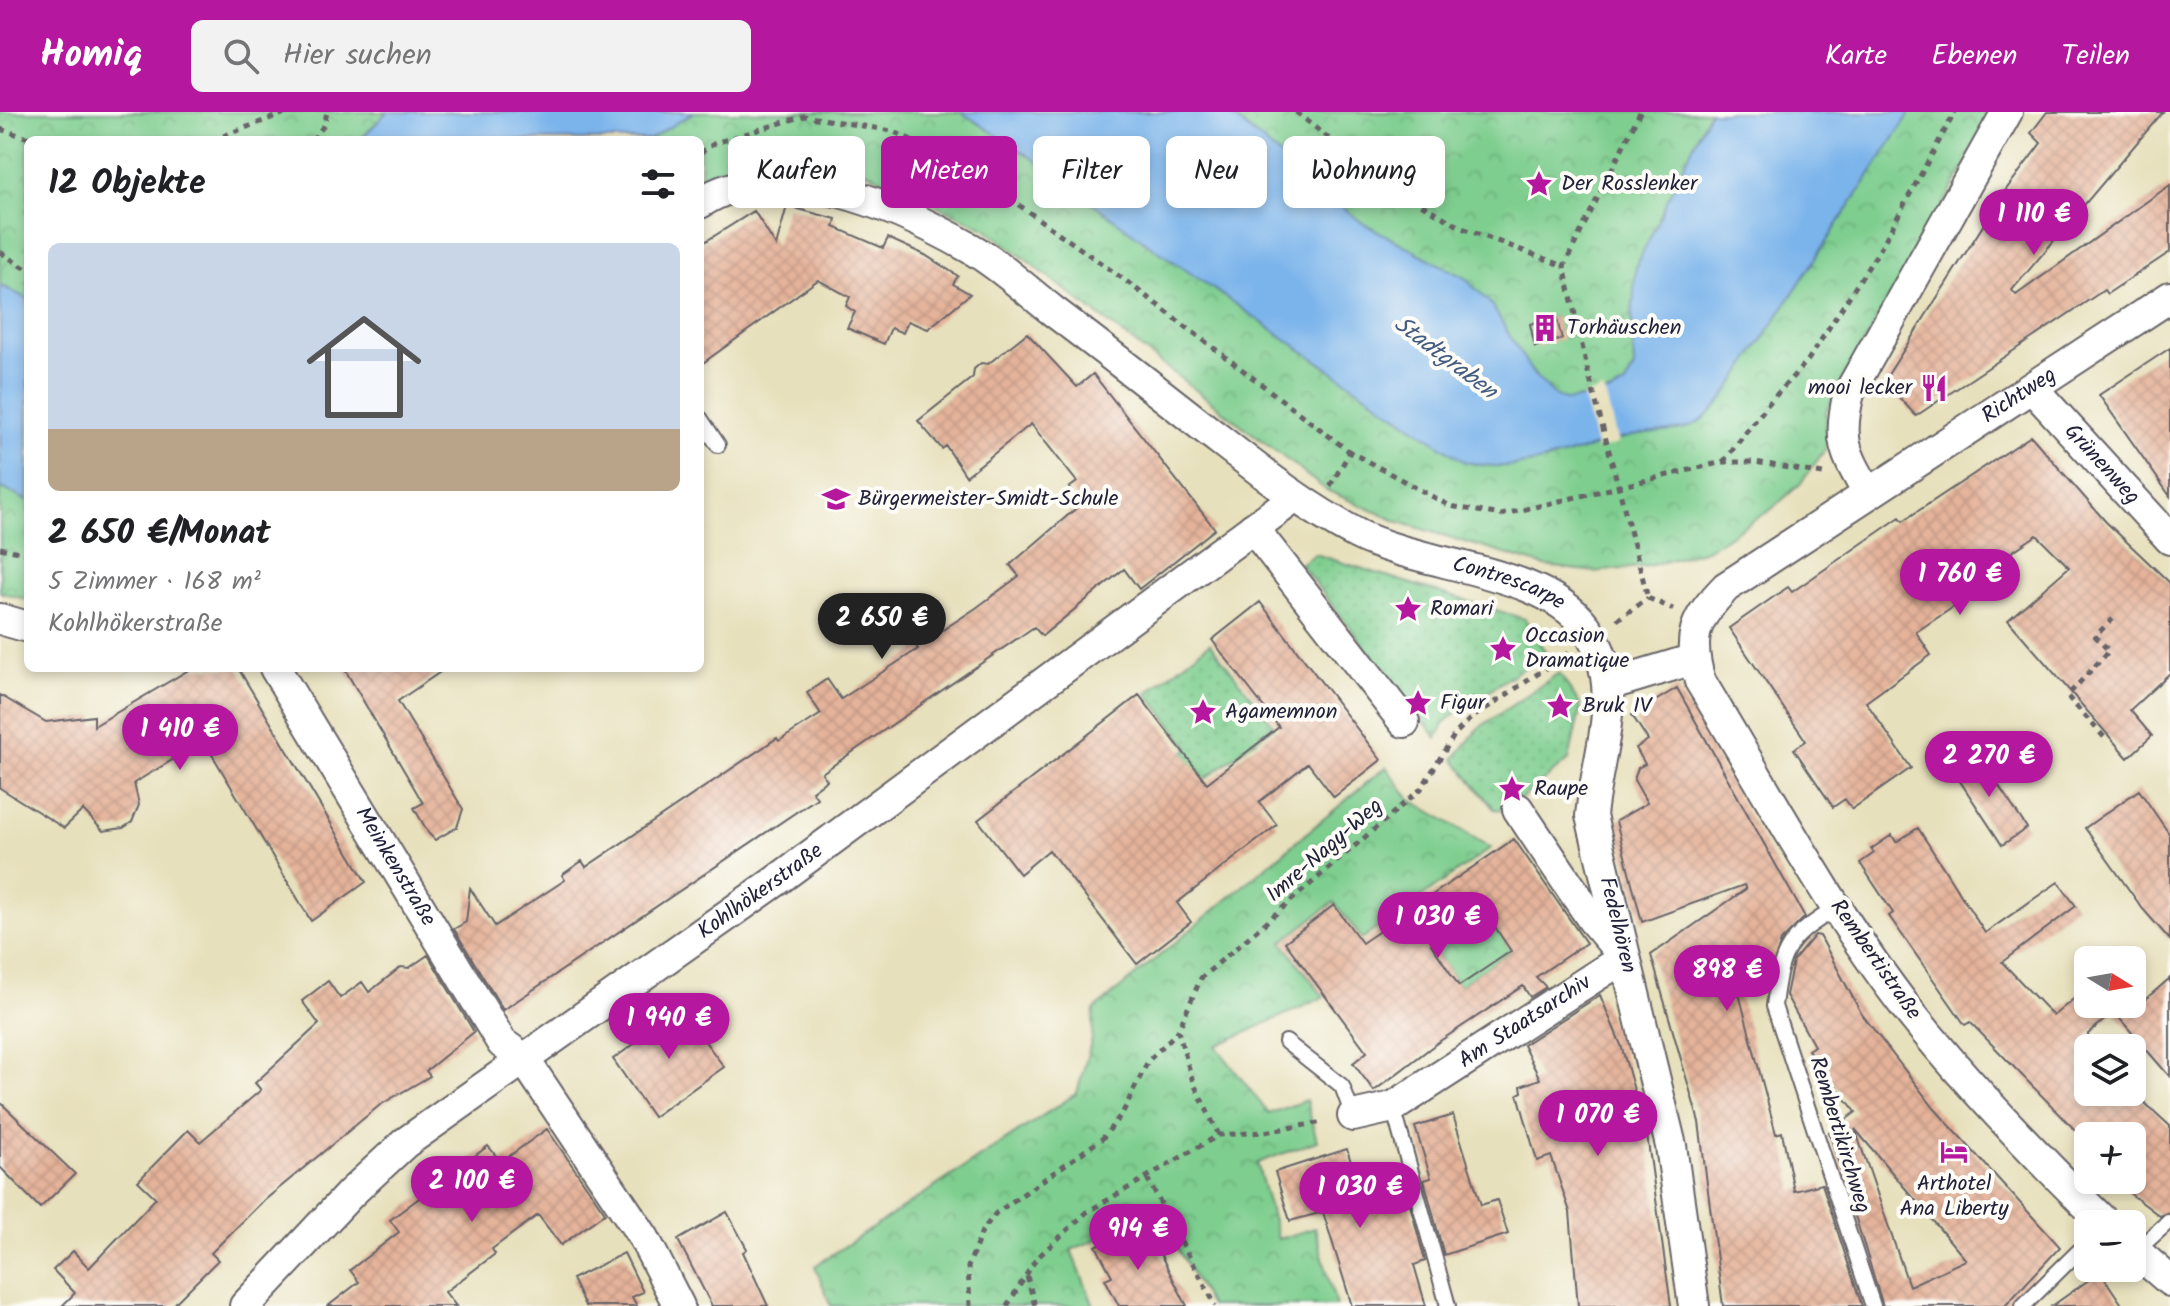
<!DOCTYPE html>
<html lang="de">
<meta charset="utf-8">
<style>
:root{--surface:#fff;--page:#f2f2f2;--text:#202124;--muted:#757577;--accent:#b5179e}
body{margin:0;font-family:Kalam,sans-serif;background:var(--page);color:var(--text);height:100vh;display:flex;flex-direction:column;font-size:30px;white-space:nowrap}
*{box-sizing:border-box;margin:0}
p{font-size:26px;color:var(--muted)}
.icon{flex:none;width:44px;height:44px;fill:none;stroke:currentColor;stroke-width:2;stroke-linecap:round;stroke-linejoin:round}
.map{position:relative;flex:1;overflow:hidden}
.sheet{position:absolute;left:24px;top:24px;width:680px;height:536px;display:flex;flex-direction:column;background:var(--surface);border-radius:12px;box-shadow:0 4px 12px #0003}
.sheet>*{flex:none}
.guide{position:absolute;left:728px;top:24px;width:760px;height:72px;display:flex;gap:16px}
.needle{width:52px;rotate:101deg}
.fabs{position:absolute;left:2074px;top:834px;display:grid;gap:16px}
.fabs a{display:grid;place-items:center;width:72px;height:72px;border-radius:12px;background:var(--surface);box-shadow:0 4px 12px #0003;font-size:40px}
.price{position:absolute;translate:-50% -68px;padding:0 18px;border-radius:28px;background:var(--accent);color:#fff;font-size:26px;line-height:52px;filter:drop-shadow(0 2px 4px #0008)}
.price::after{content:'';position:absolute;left:50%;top:48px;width:24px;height:18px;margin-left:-12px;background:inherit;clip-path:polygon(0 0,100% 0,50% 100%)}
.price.active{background:#222;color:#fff}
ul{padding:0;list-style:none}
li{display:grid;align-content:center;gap:16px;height:424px;padding:0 24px}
li span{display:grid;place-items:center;height:248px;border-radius:12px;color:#555}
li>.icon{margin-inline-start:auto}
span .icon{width:144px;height:144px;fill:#fffc;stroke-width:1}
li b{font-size:34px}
h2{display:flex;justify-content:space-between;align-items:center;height:96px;padding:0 24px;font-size:34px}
.tag{padding:0 28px;border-radius:12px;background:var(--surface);box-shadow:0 4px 12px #0003;font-size:28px;line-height:72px}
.tag.active{background:var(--accent);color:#fff}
header{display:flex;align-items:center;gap:48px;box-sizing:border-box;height:112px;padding:0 40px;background:var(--accent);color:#fff}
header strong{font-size:38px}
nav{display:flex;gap:44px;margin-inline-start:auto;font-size:28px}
.search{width:560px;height:72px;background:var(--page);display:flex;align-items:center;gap:20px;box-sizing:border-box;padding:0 28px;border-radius:12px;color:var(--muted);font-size:30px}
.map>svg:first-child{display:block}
.grass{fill:url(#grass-dots);stroke:#507865;stroke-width:2}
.park{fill:url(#park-crowns);stroke:#507865;stroke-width:2}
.water{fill:#7ab4eb;stroke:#4e6b93;stroke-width:2}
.pier{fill:#e7e0bc}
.building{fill:url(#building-cross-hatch);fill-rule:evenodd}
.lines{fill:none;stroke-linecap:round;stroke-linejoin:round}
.lane-casing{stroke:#676468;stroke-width:18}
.street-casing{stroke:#676468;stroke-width:34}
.path{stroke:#676468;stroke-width:5;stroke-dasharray:6 6;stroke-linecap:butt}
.lane{stroke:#fff;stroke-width:14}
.street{stroke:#fff;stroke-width:30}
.labels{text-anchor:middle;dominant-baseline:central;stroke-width:8;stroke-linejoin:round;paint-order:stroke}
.poi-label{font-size:22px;fill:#22223b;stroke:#fdfcf7;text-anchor:start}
.street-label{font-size:22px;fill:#22223b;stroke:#fdfcf7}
.water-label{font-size:24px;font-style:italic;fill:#455c81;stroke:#fdfcf7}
</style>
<header>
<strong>Homiq</strong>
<div class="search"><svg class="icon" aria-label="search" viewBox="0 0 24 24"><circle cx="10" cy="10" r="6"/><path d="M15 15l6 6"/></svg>Hier suchen</div>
<nav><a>Karte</a><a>Ebenen</a><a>Teilen</a></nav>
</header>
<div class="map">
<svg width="2170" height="1194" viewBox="0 0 2170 1194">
<defs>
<pattern id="grass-dots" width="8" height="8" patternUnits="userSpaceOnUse" patternTransform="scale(2)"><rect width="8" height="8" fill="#7ece8f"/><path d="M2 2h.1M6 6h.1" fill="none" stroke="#6db17c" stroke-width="1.8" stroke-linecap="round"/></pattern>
<pattern id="park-crowns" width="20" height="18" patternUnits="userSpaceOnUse" patternTransform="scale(2)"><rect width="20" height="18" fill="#7ece8f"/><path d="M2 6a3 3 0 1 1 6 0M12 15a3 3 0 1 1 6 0" fill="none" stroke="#6db17c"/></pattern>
<pattern id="building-cross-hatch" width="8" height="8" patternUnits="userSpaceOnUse" patternTransform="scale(2)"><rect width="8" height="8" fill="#e5b39a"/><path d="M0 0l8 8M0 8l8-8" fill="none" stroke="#c49a86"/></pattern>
</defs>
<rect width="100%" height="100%" fill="#fdfcf7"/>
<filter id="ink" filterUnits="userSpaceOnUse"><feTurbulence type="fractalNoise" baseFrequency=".0125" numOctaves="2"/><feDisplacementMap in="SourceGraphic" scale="16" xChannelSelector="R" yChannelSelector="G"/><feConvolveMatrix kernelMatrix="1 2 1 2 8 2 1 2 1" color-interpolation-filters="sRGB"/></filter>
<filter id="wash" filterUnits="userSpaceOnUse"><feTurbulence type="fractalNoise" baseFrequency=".006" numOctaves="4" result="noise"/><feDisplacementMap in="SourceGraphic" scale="32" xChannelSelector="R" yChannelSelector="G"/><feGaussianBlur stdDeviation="1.8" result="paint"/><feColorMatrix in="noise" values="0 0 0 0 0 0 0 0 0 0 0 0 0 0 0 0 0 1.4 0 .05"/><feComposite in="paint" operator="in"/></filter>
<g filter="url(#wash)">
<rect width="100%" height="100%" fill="#e7e0bc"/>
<!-- grass -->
<path class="grass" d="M1315 442 1525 507 1546 541 1459 598 1446 609 1437 626 1300 452Z
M1210 531 1274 614 1130 725 1110 699 1189 636 1147 581Z
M1559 561 1581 594 1569 648 1506 699 1494 697 1454 647 1479 616Z"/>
<!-- park -->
<path class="park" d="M0 0H1996L1841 271 1826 299 1827 335 1800 372 1772 397 1706 438 1648 454 1595 460 1545 454 1399 410 1326 378 985 116 862 58 768 48 706 61 700 65V28H28V488L0 480Z
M1386 655 1410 687 1491 736 1362 827 1334 790 1282 830 1324 885 1216 934 1269 1002 1306 988 1317 1029 1257 1051 1278 1127 1315 1116 1336 1194H1210L1158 1102 1071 1138 1094 1194H831L815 1154 1077 981 1092 927 1094 898Z
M1483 797 1511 839 1459 874 1431 832Z"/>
<!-- water -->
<path class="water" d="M387 0H694L649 28H360Z
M961 0H1227L1361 110 1465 166 1491 192 1533 262 1554 283 1567 289 1611 280 1625 273 1634 255 1632 205 1636 155 1709 0H1911L1746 253C1733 272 1719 297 1699 310 1682 321 1652 320 1632 324 1577 337 1520 366 1463 349L1145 130 1035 48Z
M0 173 28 187V389L0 375Z"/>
<!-- pier -->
<path class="pier" d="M1604 278 1618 332 1597 338 1583 284Z"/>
<g id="blocks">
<!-- building -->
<path class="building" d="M2047 0H2163L2012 178 2016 183 2170 73V140L2107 182 2104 178 1916 304 1884 269 2005 79 2041 31 2031 21Z
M787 94 836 107 834 115 883 136 888 126 925 143 958 164 953 172 970 182 928 217 908 209 903 221 891 216 884 232 847 216 855 200 846 194 850 185 818 168 700 253V133L754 99 776 134Z
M1556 204 1562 227 1535 235 1530 212Z
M1027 221 1077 275 1093 262 1215 417 1139 477 1124 457 1042 524 1034 515 822 661 827 668 812 679 817 686 503 898 454 817 466 810 470 776 495 814 565 768 562 763 582 749 586 755 777 626 779 629 821 602 807 581 827 567 841 587 918 537 904 516 925 502 938 521 976 496 1019 464 1010 453 1081 392 1069 376 1077 370 1031 312 966 364 946 334 942 337 918 309 973 265 974 257 981 251 988 252Z
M2170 236V384L2099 283Z
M2031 324 2106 410 2170 471V561L2130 598 2152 624 2128 646 2008 508 2069 455 2037 423 1961 474 1970 484 1916 520 1931 543 1866 590 1911 656 1852 697 1845 687 1833 695 1794 637 1806 629 1729 516 1788 475 1792 480 1900 405 1903 409Z
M1260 490 1381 648 1334 685 1308 651 1259 690 1277 713 1177 791 1191 810 1137 852 1049 738 1020 762 978 708 1139 583 1207 671 1279 615 1212 528Z
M192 556H238L366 770 311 809 204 629 134 671 139 693 132 710 123 716 103 719 83 698 64 716 0 676V583L46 610 94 604V614Z
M344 556H446L398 589 463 697 457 715 435 728 429 722 414 696 423 691Z
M1677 576 1805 805 1781 829 1766 876 1760 878 1727 836 1776 1022 1782 1020 1794 1079 1822 1072 1862 1194H1723L1699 1010 1651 843 1746 777 1744 773 1642 810 1616 709 1647 691 1634 668 1638 656 1645 652 1636 636 1648 628 1632 603Z
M1976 640 2027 716 2002 733 1952 657Z
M2139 678 2170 723V828L2142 796 2085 716Z
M1918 716 1985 821 2058 770 2076 794 2002 850 2053 904 2088 875V892H2132V882L2140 892 2170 866V965L2114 900 2088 922V980H2133L2170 1014V1100L2160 1104 2128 1080 2120 1068H2132V1024H2088V1037L2078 1027 2081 1024 1970 910 1965 913 1889 804 1893 801 1860 751 1874 741 1871 737 1892 723 1896 730Z
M1514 727 1586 831 1536 865 1546 875 1530 885 1523 874 1437 931 1374 979 1353 951 1367 940 1285 830 1334 793 1362 831ZM1483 797 1511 839 1459 874 1431 832Z
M1815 823 1820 824 1861 901 1934 996 2060 1135 2005 1194H1883L1829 1020 1856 1000 1808 938 1814 934 1786 883 1793 849ZM1855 1017 1966 1148 1909 1174Z
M428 843 474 920 426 959 430 964 380 993 260 1092 211 1141 218 1148 172 1194H62L75 1181 53 1158 73 1139 89 1156 156 1086 138 1069 188 1018 200 1030 261 978 255 971 319 912 302 889 328 869 340 886 362 870 369 880 401 855 409 856Z
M1600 883 1621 933 1647 1023 1671 1194H1578L1570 1100 1551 1044 1537 1049 1518 982 1522 980 1521 974 1540 967 1523 933Z
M691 892 706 914 698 920 724 955 653 1005 613 947Z
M0 990 75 1062 40 1096 0 1055Z
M1453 1003 1481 1093 1497 1088 1508 1122 1444 1143 1424 1068 1431 1066 1415 1015Z
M547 1017 605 1101 561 1133 538 1103 492 1137 495 1142 445 1180 456 1194H328L359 1170 350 1158 399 1120 390 1108 488 1034 501 1050Z
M1347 1037 1362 1087 1405 1074 1425 1149 1414 1153 1426 1194H1352L1323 1100 1290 1109 1275 1060Z
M727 1100 747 1137 743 1140 768 1194H712L678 1128Z
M1138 1112 1149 1133 1154 1130 1187 1194H1119L1105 1167 1112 1164 1096 1134Z
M624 1141 643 1180 632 1185 637 1194H585L572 1167Z
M2100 1160 2123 1194H2052Z"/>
</g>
</g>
<g filter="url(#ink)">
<use href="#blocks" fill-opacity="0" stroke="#676468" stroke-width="2"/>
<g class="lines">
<!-- lane casing -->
<g class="lane-casing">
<path id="lane" d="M700 306 718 333
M1838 795C1788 826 1781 835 1774 894L1873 1194
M1286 930 1342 974 1353 1004
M1393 995 1448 1194
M2136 1139 2168 1110
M2023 1194 2088 1130"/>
</g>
<!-- street casing -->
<g class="street-casing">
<g id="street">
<path id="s1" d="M700 91C777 40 900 96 970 136 1000 153 1026 178 1053 199 1105 238 1156 278 1207 318 1256 356 1303 394 1357 422 1421 455 1542 456 1586 515 1628 573 1597 640 1591 704L1671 1034 1694 1194"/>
<path id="s2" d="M2033 277 2170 427"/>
<path d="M1868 381C1845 341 1837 328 1849 281L2007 0"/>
<path d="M1253 416 1404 610"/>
<path d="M0 507 28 515"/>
<path id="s3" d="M275 556 502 931 524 947 644 1126 679 1194"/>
<path d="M1608 573 1694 547"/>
<path d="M1518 697 1592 807 1621 841"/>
<path id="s4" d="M1353 1004 1393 995 1625 845"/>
<path id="s5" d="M2106 1112C2036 1044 1969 975 1908 898 1829 796 1767 679 1700 569 1687 524 1694 508 1726 475L2170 185"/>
<path d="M2132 1136 2170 1169"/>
<path id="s6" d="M245 1194 351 1081 405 1031 776 769 1294 386"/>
</g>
</g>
<!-- path -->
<path class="path" d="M1296 0 1388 73 1462 116 1564 154
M1640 0 1564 154 1588 260 1648 486
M0 17 35 28
M212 28 288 0
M313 28 324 13 327 0
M700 41 715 31 804 4 892 19 954 47 1126 169 1350 340
M0 140 28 158
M1723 350 1769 291 1808 248 1880 137 1955 0
M1330 374 1350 340 1450 394 1501 403 1723 350H1755L1823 362
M0 436 28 442
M1648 486 1673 497
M1617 508 1648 486
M2104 625 2067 584 2109 539 2095 524 2117 503
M1219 1023 1193 970 1178 919 1201 866 1421 677 1455 622 1470 607 1569 541
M1147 1066 1216 1194
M1027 1164 1035 1194
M970 1194 968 1155 982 1119 996 1101 1103 1026 1123 1000 1148 949 1178 919
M1007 1194 1036 1147 1087 1100 1219 1023 1264 1020 1324 1010"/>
<!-- lane -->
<use href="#lane" class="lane"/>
<!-- street -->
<use href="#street" class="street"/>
</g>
</g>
<!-- icons -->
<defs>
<g id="sight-bare" transform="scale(2.16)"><path d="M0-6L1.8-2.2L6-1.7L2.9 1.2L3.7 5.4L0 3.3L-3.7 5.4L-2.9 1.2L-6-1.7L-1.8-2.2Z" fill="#b5179e" stroke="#fdfcf7" stroke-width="2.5" paint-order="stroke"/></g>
<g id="building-bare" transform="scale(2.16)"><path d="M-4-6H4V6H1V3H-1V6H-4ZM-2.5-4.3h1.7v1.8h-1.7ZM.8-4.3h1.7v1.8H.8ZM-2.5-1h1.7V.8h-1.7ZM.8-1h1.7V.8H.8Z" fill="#b5179e" stroke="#fdfcf7" stroke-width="2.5" paint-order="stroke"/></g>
<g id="restaurant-bare" transform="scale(2.16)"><path d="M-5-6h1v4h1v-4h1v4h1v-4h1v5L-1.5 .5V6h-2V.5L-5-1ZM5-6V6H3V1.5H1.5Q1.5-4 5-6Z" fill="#b5179e" stroke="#fdfcf7" stroke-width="2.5" paint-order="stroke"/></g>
<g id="school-bare" transform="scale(2.16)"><path d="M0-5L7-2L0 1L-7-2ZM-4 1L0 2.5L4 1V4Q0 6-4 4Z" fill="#b5179e" stroke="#fdfcf7" stroke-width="2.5" paint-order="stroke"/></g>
<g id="hotel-bare" transform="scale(2.16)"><path d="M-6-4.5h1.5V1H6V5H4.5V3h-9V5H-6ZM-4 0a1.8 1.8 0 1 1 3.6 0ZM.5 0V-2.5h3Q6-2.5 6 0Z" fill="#b5179e" stroke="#fdfcf7" stroke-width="2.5" paint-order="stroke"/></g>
</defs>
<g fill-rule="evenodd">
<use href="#sight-bare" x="1539" y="72"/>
<use href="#building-bare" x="1545" y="216"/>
<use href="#restaurant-bare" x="1934" y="276"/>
<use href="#school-bare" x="836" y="387"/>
<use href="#sight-bare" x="1408" y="497"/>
<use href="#sight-bare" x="1503" y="537"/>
<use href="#sight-bare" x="1418" y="591"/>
<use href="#sight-bare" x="1560" y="594"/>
<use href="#sight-bare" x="1203" y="600"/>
<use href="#sight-bare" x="1512" y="677"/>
<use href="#hotel-bare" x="1954" y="1040"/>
</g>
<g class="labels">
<!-- poi labels -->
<g class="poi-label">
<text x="1561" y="72">Der Rosslenker</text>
<text x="1567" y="216">Torhäuschen</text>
<text x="1912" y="276" text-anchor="end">mooi lecker</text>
<text x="858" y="387">Bürgermeister-Smidt-Schule</text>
<text x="1430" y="497">Romari</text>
<text x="1525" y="524">Occasion<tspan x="1525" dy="25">Dramatique</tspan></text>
<text x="1440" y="591">Figur</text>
<text x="1582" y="594">Bruk IV</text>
<text x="1225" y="600">Agamemnon</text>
<text x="1534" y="677">Raupe</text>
<text x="1954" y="1072" text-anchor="middle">Arthotel<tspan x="1954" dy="25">Ana Liberty</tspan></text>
</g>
<!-- street labels -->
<g class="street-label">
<text stroke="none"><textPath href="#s5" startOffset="1136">Richtweg</textPath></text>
<text stroke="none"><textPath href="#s2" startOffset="102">Grünenweg</textPath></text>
<text stroke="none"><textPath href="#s1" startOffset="928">Contrescarpe</textPath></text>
<text transform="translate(1325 739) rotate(-41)">Imre-Nagy-Weg</text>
<text stroke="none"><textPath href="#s3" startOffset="232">Meinkenstraße</textPath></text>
<text stroke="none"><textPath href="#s6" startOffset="664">Kohlhökerstraße</textPath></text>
<text stroke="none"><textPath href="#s1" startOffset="1326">Fedelhören</textPath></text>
<text transform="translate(1875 848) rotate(55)">Rembertistraße</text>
<text stroke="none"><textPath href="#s4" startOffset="198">Am Staatsarchiv</textPath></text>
<text transform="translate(1839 1023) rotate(73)">Rembertikirchweg</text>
</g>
<!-- water labels -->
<g class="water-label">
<text transform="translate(1445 246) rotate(37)">Stadtgraben</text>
</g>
</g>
</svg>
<div class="fabs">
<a><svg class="needle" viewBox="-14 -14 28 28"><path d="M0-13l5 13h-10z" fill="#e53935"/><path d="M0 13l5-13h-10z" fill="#757577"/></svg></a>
<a><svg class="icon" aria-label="layers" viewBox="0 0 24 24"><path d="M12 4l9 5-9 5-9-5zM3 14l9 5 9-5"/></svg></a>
<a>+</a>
<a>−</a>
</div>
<b class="price" style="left:2034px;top:145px">1 110 €</b>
<b class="price" style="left:1960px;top:505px">1 760 €</b>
<b class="price active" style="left:882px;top:549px">2 650 €</b>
<b class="price" style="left:180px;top:660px">1 410 €</b>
<b class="price" style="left:1989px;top:687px">2 270 €</b>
<b class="price" style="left:1438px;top:848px">1 030 €</b>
<b class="price" style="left:1727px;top:901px">898 €</b>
<b class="price" style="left:669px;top:949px">1 940 €</b>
<b class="price" style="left:1598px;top:1046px">1 070 €</b>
<b class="price" style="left:472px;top:1112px">2 100 €</b>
<b class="price" style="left:1360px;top:1118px">1 030 €</b>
<b class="price" style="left:1138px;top:1160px">914 €</b>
<div class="guide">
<a class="tag">Kaufen</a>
<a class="tag active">Mieten</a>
<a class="tag">Filter</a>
<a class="tag">Neu</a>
<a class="tag">Wohnung</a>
</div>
<section class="sheet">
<h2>12 Objekte<svg class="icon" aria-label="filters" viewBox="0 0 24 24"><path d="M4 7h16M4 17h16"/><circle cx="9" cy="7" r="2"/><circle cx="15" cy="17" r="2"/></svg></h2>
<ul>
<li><span style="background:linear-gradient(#c9d6e8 75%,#b9a48a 0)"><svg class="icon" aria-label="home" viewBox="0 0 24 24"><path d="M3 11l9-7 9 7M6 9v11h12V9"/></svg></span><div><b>2 650 €/Monat</b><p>5 Zimmer · 168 m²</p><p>Kohlhökerstraße</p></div></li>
</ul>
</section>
</div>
